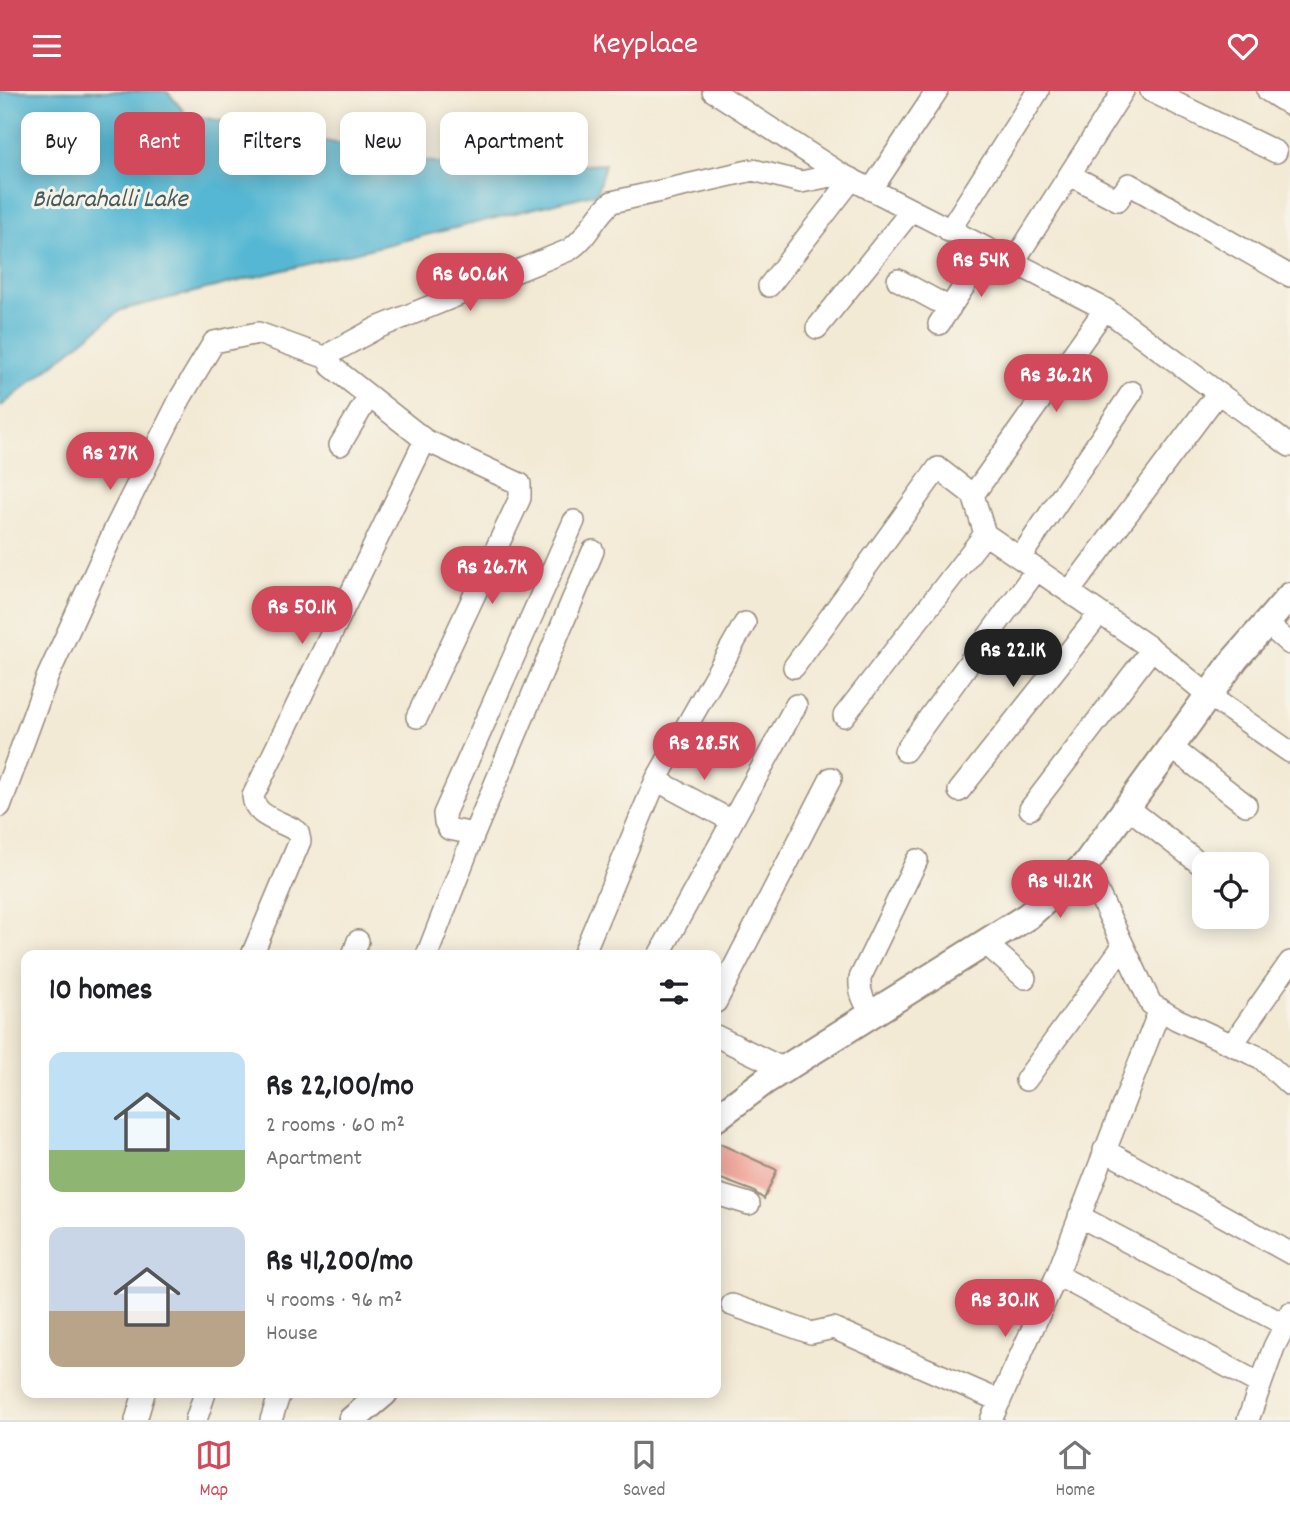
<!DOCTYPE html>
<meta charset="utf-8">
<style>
:root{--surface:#fff;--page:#f2f2f2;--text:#202124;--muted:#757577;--line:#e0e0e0;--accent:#d1495b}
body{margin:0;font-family:Dekko,sans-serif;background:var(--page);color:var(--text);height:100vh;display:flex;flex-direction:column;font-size:26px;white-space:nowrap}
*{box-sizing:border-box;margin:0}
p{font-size:23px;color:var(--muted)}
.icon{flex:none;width:38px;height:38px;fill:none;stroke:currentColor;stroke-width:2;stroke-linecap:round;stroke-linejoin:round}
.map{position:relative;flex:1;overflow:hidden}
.sheet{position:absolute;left:21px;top:859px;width:700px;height:448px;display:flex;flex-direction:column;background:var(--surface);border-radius:14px;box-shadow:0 4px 18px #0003}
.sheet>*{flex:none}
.hud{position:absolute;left:21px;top:21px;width:700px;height:63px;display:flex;gap:14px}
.fabs{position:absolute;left:1192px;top:761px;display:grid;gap:14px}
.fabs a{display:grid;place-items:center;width:77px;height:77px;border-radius:14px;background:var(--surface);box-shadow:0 4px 18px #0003;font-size:35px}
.price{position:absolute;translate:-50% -60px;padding:0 16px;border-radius:24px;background:var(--accent);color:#fff;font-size:23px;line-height:46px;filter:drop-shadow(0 2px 4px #0008)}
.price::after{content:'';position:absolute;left:50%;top:42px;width:21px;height:16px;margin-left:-10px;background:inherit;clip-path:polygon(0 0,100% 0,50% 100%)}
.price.current{background:#222;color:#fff}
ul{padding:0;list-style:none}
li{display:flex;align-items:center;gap:21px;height:175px;padding:0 28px}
li span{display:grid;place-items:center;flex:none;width:196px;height:140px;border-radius:14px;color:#555}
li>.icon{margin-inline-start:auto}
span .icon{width:84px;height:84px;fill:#fffc;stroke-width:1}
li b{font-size:30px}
h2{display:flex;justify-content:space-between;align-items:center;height:84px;padding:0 28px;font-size:30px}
.chip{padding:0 24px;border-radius:14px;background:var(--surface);box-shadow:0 4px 18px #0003;font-size:24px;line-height:63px}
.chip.current{background:var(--accent);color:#fff}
header{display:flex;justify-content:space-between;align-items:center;height:91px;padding:0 28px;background:var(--accent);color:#fff;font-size:32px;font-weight:600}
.menu{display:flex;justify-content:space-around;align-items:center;height:98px;border-top:2px solid var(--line);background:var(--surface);font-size:19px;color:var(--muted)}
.menu a{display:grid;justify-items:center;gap:4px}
.menu .current{color:var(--accent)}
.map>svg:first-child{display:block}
.water{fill:#54b7d3;stroke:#487078;stroke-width:2}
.building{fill:#ee9c92}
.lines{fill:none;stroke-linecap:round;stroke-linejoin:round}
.minor-casing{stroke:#978a7a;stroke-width:24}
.major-casing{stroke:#978a7a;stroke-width:30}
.minor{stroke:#fff;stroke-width:21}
.major{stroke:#fff;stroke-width:26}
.labels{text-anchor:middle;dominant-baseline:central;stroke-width:6;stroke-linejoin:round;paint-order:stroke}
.water-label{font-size:26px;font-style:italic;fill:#445b5d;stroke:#f7f3e8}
</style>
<header><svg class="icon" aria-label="menu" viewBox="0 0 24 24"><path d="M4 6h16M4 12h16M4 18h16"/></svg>Keyplace<svg class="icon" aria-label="heart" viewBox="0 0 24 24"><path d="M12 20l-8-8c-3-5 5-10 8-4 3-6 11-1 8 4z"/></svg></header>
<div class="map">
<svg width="1290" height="1329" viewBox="0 0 1290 1329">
<rect width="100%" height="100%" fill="#f7f3e8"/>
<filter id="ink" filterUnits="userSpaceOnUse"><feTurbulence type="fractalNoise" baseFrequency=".0143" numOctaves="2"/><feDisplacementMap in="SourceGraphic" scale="14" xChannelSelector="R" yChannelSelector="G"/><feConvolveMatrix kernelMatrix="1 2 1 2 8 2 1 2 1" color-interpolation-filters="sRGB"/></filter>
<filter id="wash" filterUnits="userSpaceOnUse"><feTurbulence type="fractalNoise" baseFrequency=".00686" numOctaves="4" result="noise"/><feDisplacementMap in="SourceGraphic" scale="28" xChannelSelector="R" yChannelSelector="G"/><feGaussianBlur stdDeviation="1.57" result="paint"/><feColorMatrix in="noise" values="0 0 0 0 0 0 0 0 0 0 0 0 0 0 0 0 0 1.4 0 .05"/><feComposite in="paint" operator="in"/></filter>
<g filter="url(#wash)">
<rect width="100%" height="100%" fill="#f3ead5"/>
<!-- water -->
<path class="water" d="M0 0H167L186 23 474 79 605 73 597 102 121 219 0 316Z"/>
<g id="blocks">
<!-- building -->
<path class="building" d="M716 1051 777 1079 764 1108 753 1100 716 1086Z"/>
</g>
</g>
<g filter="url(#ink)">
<use href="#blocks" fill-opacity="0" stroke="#978a7a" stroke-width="2"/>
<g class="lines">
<!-- minor casing -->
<g class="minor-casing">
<path id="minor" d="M713 0 841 83 1105 218 1290 355
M1151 0 1276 61
M1268 0 1290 14
M1070 84 1118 109 1129 93 1290 185
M871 99 937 0
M949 140 1038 0
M1013 172 1123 0
M898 189 950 217
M769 195 852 88
M939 233 988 159
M817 237 911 120
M340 354 369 305
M973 404 1105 218
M1020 467 1132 301
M1069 501 1218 302
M1266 532 1290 553
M794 576 938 377 973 404 985 443
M844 625 985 443 1152 558 1208 604 1290 661
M417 626 520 407V393L425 349 331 275 330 268 333 261 377 237 569 159C590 145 594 125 612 111L753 79 801 91 841 83
M1171 656 1246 714
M905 660 1037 478
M656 689 732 730
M959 700 1100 522
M0 715 47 587 114 440 181 306 214 251 258 242 330 268
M1127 716 1199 772
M1030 718 1152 558
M474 743 449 738 445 731 444 723 574 430
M1085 774 1151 913 1176 928 1261 967 1290 994
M985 852 1025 887
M252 864 300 750 298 741C283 730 254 727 253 705L425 349
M353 864 358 850
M427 864 474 743 593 460
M583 864 656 689 745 532
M659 864 796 614
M716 911 831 687
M1160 918 1057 1184 1260 1293
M872 923C864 911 859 902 860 887L917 769
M716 945 784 978
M1232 954 1290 871
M1026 989 1123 855
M1104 1059 1290 1162
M716 1103 749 1113
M1079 1125 1285 1234 1290 1222
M732 1214 811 1242 833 1237 1000 1310
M136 1329 144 1302
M196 1329 205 1302
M271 1329 280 1302
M991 1329 1057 1184
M1248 1329 1274 1256 1285 1234"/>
</g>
<!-- major casing -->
<g class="major-casing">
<path id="major" d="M716 1027 765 990 1028 825 1085 774 1235 568 1290 505
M352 1329 384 1302"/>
</g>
<!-- minor -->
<use href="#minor" class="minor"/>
<!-- major -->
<use href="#major" class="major"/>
</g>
</g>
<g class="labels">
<!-- water labels -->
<g class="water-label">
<text x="110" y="109">Bidarahalli Lake</text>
</g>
</g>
</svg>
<div class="fabs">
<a><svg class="icon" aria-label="locate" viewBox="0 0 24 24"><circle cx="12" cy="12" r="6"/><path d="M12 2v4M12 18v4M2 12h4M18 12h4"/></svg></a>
</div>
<b class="price" style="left:981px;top:208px">Rs 54K</b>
<b class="price" style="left:470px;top:222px">Rs 60.6K</b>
<b class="price" style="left:1056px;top:323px">Rs 36.2K</b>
<b class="price" style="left:110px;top:401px">Rs 27K</b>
<b class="price" style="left:492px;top:515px">Rs 26.7K</b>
<b class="price" style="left:302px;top:555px">Rs 50.1K</b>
<b class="price current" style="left:1013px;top:598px">Rs 22.1K</b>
<b class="price" style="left:704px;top:691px">Rs 28.5K</b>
<b class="price" style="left:1060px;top:829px">Rs 41.2K</b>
<b class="price" style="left:1005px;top:1248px">Rs 30.1K</b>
<div class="hud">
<a class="chip">Buy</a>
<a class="chip current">Rent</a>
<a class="chip">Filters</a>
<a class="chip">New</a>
<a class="chip">Apartment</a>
</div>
<section class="sheet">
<h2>10 homes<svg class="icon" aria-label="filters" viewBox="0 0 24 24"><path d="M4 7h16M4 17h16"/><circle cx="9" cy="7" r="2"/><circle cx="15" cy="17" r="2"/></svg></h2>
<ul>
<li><span style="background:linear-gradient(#bfe0f5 70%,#8fb573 0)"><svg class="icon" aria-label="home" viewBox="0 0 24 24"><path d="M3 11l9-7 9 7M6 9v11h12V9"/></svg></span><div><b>Rs 22,100/mo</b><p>2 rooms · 60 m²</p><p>Apartment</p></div></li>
<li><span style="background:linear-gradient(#c9d6e8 60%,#b9a48a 0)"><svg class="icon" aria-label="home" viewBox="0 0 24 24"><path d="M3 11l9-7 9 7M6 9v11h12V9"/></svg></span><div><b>Rs 41,200/mo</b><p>4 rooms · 96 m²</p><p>House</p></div></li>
</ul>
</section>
</div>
<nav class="menu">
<a class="current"><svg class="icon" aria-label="map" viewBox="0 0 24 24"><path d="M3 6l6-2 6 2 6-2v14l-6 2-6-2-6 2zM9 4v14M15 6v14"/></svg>Map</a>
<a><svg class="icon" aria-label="saved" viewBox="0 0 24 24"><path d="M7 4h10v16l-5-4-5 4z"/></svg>Saved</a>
<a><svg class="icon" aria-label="home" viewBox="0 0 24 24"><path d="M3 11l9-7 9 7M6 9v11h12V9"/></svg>Home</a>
</nav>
